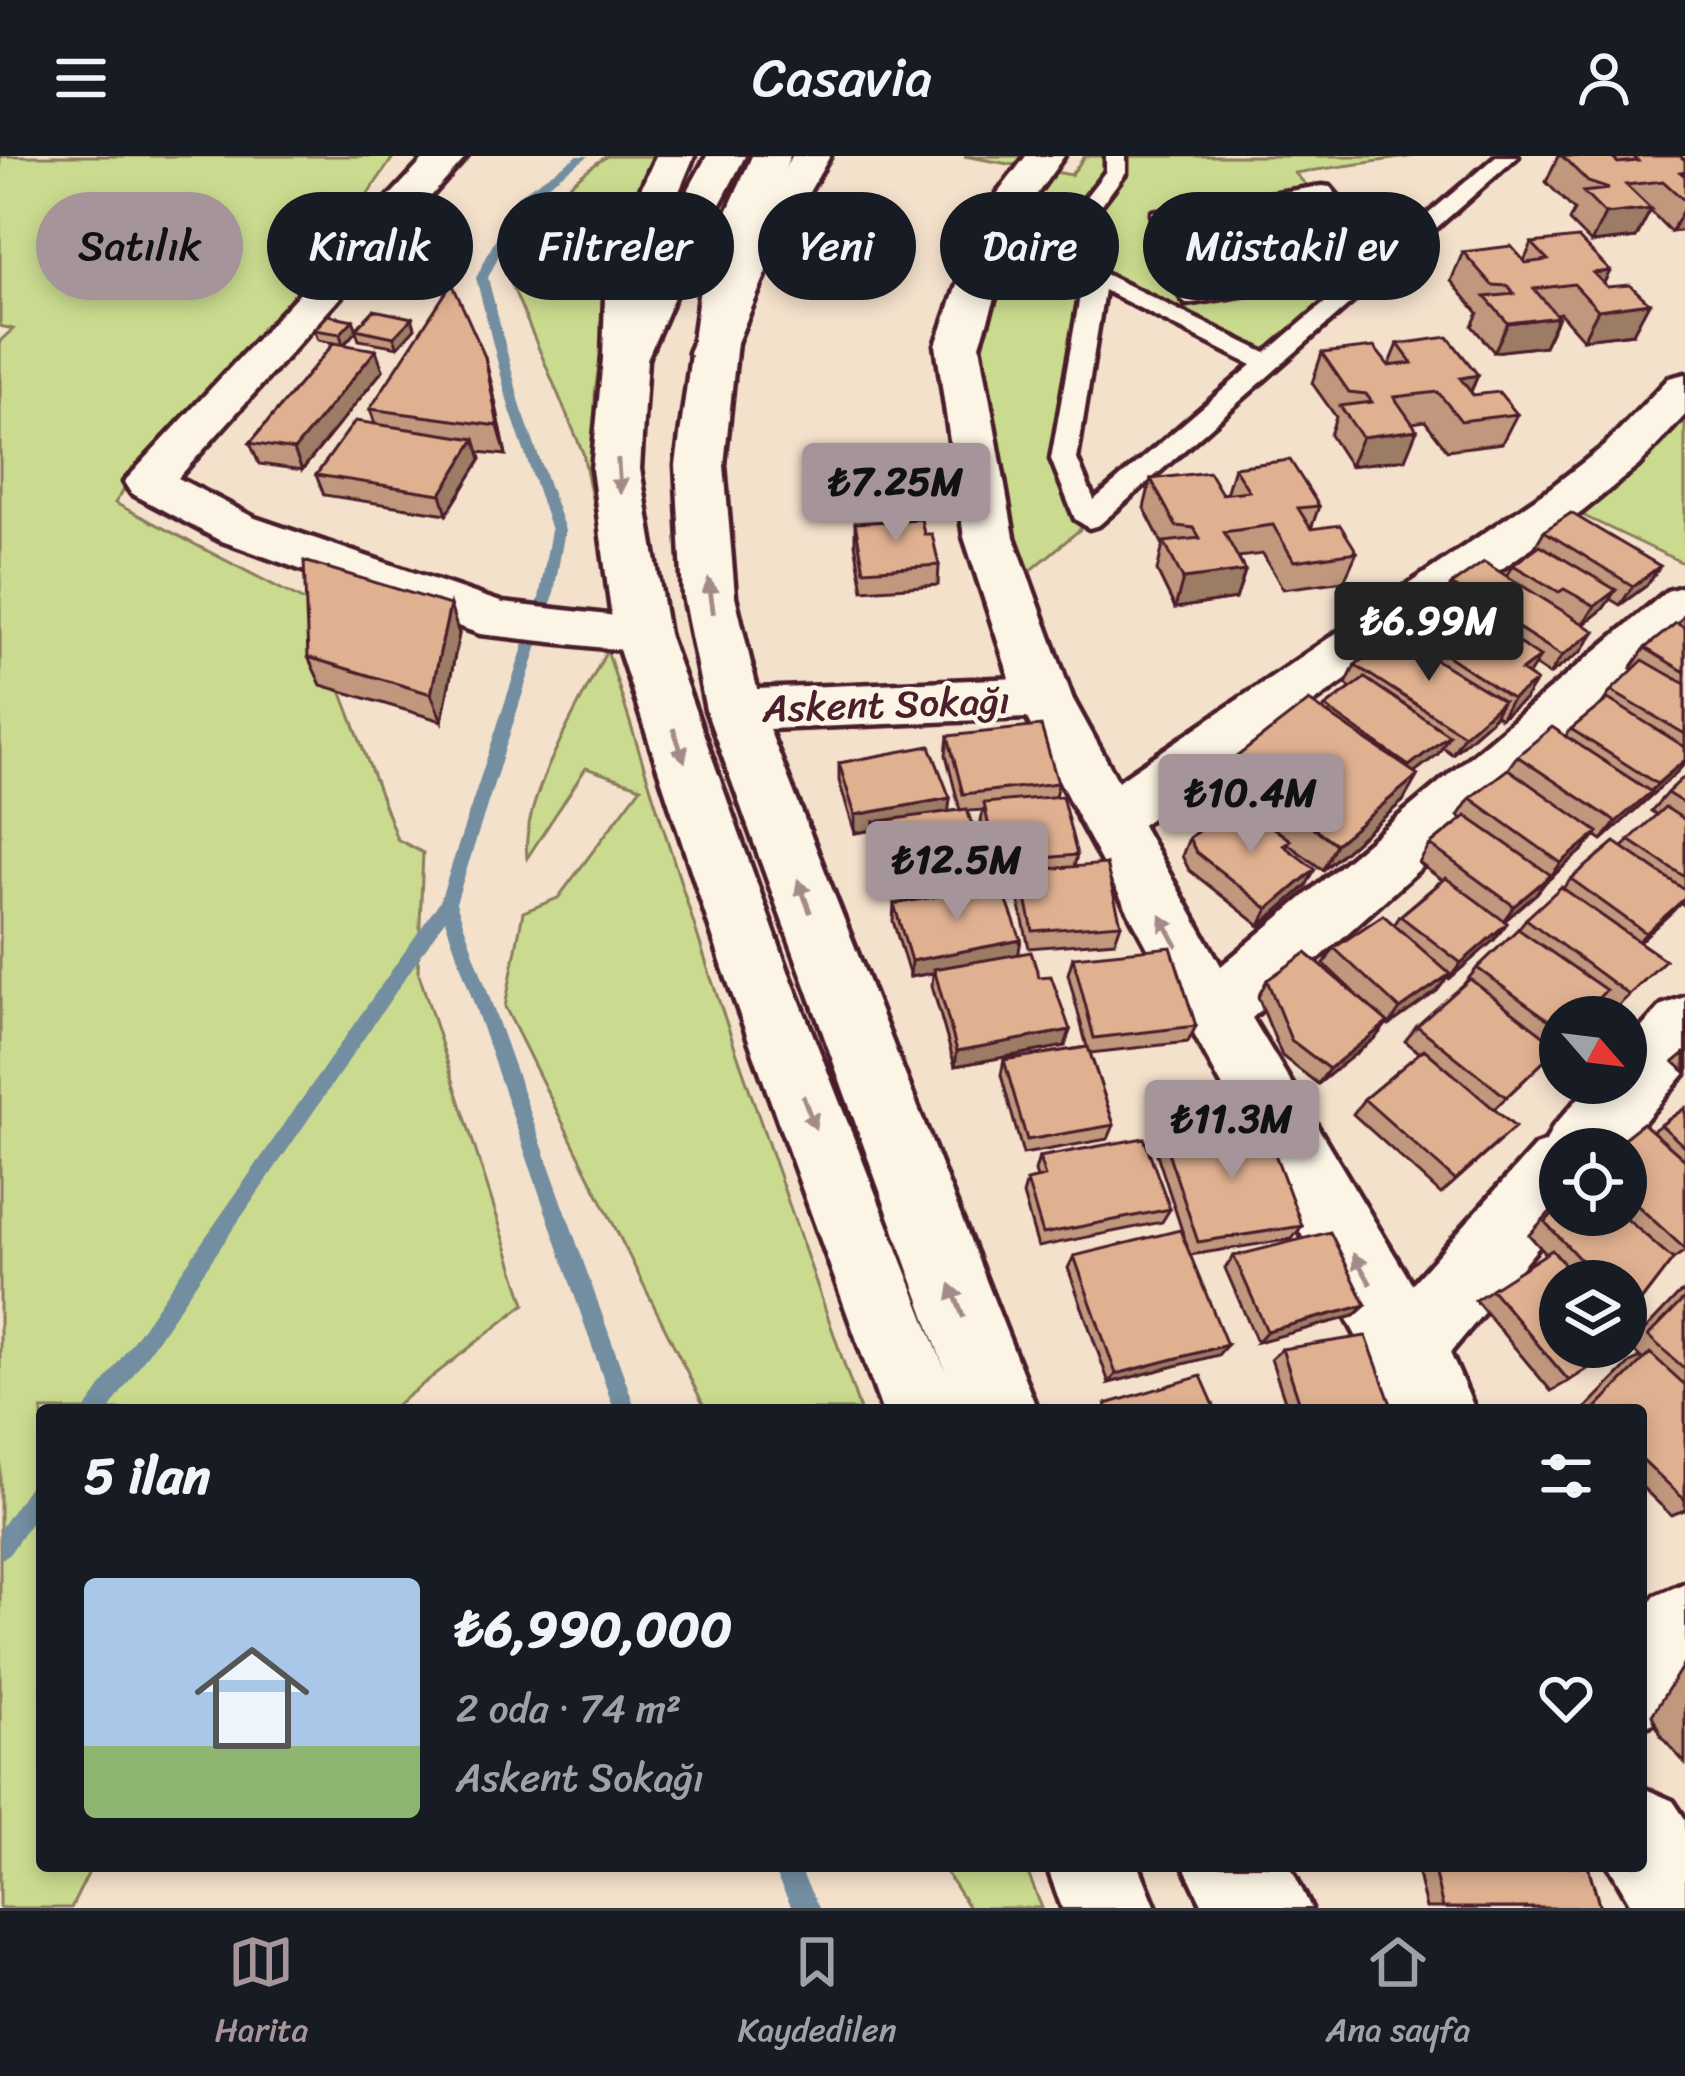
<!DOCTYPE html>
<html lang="tr">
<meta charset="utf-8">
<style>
:root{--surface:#171b24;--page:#242831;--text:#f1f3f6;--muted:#9ea1a6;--line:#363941;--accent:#a6949b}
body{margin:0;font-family:Sriracha,sans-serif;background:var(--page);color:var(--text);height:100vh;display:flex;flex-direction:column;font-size:45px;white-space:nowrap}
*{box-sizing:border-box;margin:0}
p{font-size:39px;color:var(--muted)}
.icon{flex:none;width:66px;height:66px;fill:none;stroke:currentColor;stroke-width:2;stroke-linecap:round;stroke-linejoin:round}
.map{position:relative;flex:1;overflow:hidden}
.panel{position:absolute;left:36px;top:1248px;width:1611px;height:468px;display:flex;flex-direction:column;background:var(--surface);border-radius:12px;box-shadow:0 6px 18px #0003}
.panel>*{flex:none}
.banner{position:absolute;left:36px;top:36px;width:1614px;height:108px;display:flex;gap:24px}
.needle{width:78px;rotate:118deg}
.fabs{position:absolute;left:1539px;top:840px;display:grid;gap:24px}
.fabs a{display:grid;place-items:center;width:108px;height:108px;border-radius:50%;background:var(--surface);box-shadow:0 6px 18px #0003;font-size:60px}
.price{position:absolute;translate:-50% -102px;padding:0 27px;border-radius:12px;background:var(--accent);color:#111;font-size:39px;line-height:78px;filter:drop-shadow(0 3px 6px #0008)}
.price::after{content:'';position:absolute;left:50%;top:72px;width:36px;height:27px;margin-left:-18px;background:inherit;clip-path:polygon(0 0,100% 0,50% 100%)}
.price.active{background:#222;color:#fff}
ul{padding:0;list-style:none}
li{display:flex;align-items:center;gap:36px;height:300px;padding:0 48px}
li+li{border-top:3px solid var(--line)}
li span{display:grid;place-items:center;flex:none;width:336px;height:240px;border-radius:12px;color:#555}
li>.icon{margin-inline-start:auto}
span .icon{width:144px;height:144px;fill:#fffc;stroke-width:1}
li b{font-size:51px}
h2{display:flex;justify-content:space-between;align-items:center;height:144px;padding:0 48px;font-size:51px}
.chip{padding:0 42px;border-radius:54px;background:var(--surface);box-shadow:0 6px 18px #0003;font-size:42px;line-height:108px}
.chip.active{background:var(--accent);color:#111}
header{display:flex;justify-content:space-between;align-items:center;height:156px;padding:0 48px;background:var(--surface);font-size:54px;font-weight:600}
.menu{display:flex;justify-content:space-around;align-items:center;height:168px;border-top:3px solid var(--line);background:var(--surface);font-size:33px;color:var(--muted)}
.menu a{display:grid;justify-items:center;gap:6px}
.menu .active{color:var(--accent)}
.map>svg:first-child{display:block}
.green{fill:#cadb8f;stroke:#8a7d5d;stroke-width:3}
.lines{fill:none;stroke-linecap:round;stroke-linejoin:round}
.stream{fill:#728ea0;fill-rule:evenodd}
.lane-casing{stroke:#4a1f2b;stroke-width:9}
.street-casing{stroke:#4a1f2b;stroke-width:9}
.secondary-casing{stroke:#4a1f2b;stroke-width:9}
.highway-casing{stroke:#4a1f2b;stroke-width:9}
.lane{fill:#fcf5e5;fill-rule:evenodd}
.street{fill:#fcf5e5;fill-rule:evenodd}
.secondary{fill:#fcf5e5;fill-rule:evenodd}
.highway{fill:#fcf5e5;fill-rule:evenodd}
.wall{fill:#c1987d;stroke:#4a1f2b;stroke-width:3}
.shaded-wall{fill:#9d7c66;stroke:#4a1f2b;stroke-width:3}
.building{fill:#e0b191;stroke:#4a1f2b;stroke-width:3}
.oneway{fill:#a38a88}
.labels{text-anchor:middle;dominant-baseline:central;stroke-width:9;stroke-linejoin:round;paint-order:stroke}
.street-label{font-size:39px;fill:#4a1f2b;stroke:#fcf5e5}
</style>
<header><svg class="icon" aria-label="menu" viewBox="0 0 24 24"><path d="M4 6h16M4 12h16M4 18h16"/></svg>Casavia<svg class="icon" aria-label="person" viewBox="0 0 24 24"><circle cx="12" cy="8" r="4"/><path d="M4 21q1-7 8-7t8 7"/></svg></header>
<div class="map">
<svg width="1685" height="1752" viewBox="0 0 1685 1752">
<rect width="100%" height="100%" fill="#f4e1cc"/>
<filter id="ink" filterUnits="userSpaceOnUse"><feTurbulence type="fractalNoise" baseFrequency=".00833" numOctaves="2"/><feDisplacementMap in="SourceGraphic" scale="24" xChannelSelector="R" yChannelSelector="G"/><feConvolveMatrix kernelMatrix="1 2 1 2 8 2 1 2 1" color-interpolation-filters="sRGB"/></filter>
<g filter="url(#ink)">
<!-- green -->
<path class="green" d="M0 0H394L290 151 144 305 115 347 308 447 397 683 423 697 418 815 525 1148 390 1254H42V1710H92L71 1752H0V185L13 173 0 170Z
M607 0H657L615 89 595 238V358L583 297 511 127C518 69 560 32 607 0Z
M964 0H1051L1044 14 1071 19 1085 0H1414L1295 17 1311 34 1160 61 1163 102 1195 141 1384 108 1264 198 1096 120 1064 303 1090 365 1003 438 958 189 1042 14Z
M1685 245V408L1561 349Z
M607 494 711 822 860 1254H706L505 851 523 756 558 742 641 631 586 612 527 702C520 644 581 547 607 494Z
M942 1710H1025L1042 1752H969Z"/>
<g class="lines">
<!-- stream -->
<path class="stream" d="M577 0H589L525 44 488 122 521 251 565 374 553 442 456 747 636 1254H614L445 764 109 1254H85L440 745 539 442 551 374 509 251 476 122 517 40Z
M42 1320V1350L8 1400 0 1403V1373L34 1323Z
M771 1710H798L819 1752H792Z"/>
<!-- lane casing -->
<g class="lane-casing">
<path id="lane" d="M1106 0H1126V16L1064 98 1266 197 1356 120 1186 148 1152 102V56L1322 30 1330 31 1385 95 1496 0H1518L1099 369 1089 372 1075 363 1051 303 1083 123 1040 100 1106 15ZM1317 43 1339 69 1174 94 1171 66ZM1349 81 1369 104 1200 135 1178 106ZM1104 134 1252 209 1094 344 1077 303Z"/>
</g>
<!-- street casing -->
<g class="street-casing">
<path id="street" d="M427 0H467L178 322 255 362 503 447 660 465 668 478 660 491 641 496 480 478 219 384 131 337 124 326Z
M1026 0H1064L1022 59 980 189 1014 381 1072 541 1064 555 1044 561 1024 555 1016 541 964 381 936 189 982 58Z
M1685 430V477L1252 862 1412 1128 1535 990 1546 986 1553 971 1592 927H1626V889L1662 849 1685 841V917L1621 993H1560V1059H1565L1450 1197 1475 1254H1396L1078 662 1087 646 1108 639 1129 646 1221 810 1667 435Z
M1685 1427V1541L1672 1560 1641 1572V1458L1655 1440Z
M1641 1631 1673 1645 1685 1663V1752H1633L1609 1710H1641Z"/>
</g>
<!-- secondary casing -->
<g class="secondary-casing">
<path id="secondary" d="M707 0H745L683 120 647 203 640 313 668 478 788 815 946 1217 706 554 683 440 676 309 703 110 752 0H790L745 110 724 309 735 440 757 533 1044 521 1064 527 1118 625 1549 333 1604 290 1669 222 1685 218V259L1638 310 1583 355 1129 678 1108 685 1087 678 1027 562 769 573 1037 1254H882L724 815 614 478 592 313 603 203 641 120Z
M1047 1710H1139L1156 1752H1062Z
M1184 1710H1290L1311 1752H1204Z"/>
</g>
<!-- highway casing -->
<g class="highway-casing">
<path id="highway" d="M656 0H694L648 109 647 203 641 212 625 216 609 212 603 203 606 109Z
M792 0H830L777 91 733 196 727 205 711 209 695 205 689 196 737 91Z"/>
</g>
<!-- lane -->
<use href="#lane" class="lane"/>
<!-- street -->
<use href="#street" class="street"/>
<!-- secondary -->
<use href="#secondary" class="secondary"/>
<!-- highway -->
<use href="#highway" class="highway"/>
</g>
<!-- wall -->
<path class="wall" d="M1558 0H1610L1615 5 1618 0H1680L1685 4V74L1671 76 1650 55 1636 82 1591 87 1569 65 1574 54 1546 26Z
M1532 87 1610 115 1603 128 1633 177 1583 183 1560 157 1556 158 1558 161 1544 190 1494 196 1472 170 1478 157 1451 125 1463 96 1524 105Z
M412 162 415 172 398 191 359 184 356 175 344 189 383 214 302 314 259 308 250 287 334 187 318 184 314 174 353 164 356 173Z
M1398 188 1478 219 1471 236 1473 239 1517 258 1502 287 1447 294 1425 265 1412 267 1405 303 1350 310 1330 279 1336 261 1312 227 1322 197 1389 210Z
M492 230 506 299 479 296 481 303 447 358 324 339 316 319 375 268 370 253Z
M1234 311 1319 350 1311 373 1357 396 1344 425 1283 433 1263 398 1238 401 1245 415 1236 443 1175 452 1157 415 1163 389 1144 352 1151 323 1226 338Z
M855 367 939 409 938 429 863 434 855 387Z
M1544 375 1660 410 1646 430 1620 449 1610 443 1603 453 1584 468 1582 495 1549 519 1534 509 1528 520 1524 544 1500 562 1495 558 1491 564 1452 598 1442 591 1438 598 1414 616 1403 645 1323 714 1288 688 1286 692 1306 730 1260 770 1189 714 1182 700 1189 682 1250 667 1254 664 1216 636 1226 609 1323 555 1325 551 1351 532 1346 528 1355 509 1397 480 1402 469 1445 440 1451 429 1506 420 1513 409 1533 394Z
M1685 458V607L1678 615 1602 684 1595 679 1583 694 1546 725 1537 737 1504 765 1507 767 1494 784 1449 823 1447 822 1437 835 1389 869 1387 867 1376 881 1318 928 1282 900 1258 841 1267 824 1363 845 1324 808 1334 792 1394 769 1400 760 1442 724 1419 707 1430 689 1462 663 1458 660 1470 642 1507 614 1517 600 1566 580 1571 573 1601 549 1611 535 1634 513 1631 512 1645 492 1678 468Z
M459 478 442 565 321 529 308 501Z
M948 580 1058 627 1055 641 1077 699 1074 711 1121 768 1115 785 1029 792 1016 732 1018 721 993 723 981 665 983 654 968 655 984 707 981 725 910 735 908 727 886 730 874 684V674L855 677 839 625V607L950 642 948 656 960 654 946 599Z
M1685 620V750L1681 747 1639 786 1665 804 1613 855 1598 844 1560 861V882L1555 888 1559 891 1494 953 1500 985 1441 1038 1353 958 1364 943 1420 897 1405 885 1417 870 1464 828 1477 812 1517 774 1526 763 1563 732 1571 723 1623 691 1657 659 1651 655 1667 637Z
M894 748 1018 799 1039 821 1070 874 1065 890 955 910 932 830 933 817 910 821 893 765Z
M1073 801 1196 870 1188 886 1090 897 1114 969 1108 983 1023 998 1001 919 1004 904 1087 891 1068 818Z
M1685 897V916L1674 906Z
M1685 952V1095L1673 1103 1631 1158 1626 1161V1125H1560L1569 1225 1551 1235 1475 1144 1546 1098 1529 1079 1560 1045V1059H1626V993Z
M1163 981 1302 1070 1292 1083 1190 1099 1218 1199 1109 1227 1068 1112 1074 1100 1187 1090 1156 995Z
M1039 1001 1170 1053 1162 1066 1038 1091 1023 1039 1027 1025 1037 1023 1035 1015Z
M1234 1100 1366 1149 1354 1160 1257 1186 1225 1112Z
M1685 1135V1354L1671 1359 1641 1330V1254H1584L1630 1207 1641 1202 1629 1191 1678 1139Z
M1282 1193 1393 1254H1288L1271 1203Z
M1685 1506V1607L1662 1582 1652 1559Z
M1416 1710H1588L1600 1752H1426Z"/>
<!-- shaded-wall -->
<path class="shaded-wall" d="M1685 50V74L1671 76Z
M1651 53 1636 82 1591 87 1605 58Z
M1610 115 1595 144 1593 117Z
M1649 147 1633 177 1583 183 1598 154Z
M1558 161 1544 190 1494 196 1508 167Z
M412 162 415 172 398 191 394 181Z
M353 164 357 174 343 189 340 178Z
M376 194 383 214 302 314 294 294Z
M485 201 492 230 506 299 498 270Z
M1478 219 1465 248 1460 222Z
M1417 274 1405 303 1350 310 1362 281Z
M475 283 481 303 447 358 441 338Z
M1660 410 1646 430 1620 449 1633 430Z
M1245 415 1236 443 1175 452 1183 423Z
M1616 434 1603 453 1582 470 1595 450Z
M450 449 459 478 442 565 431 538Z
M1595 475 1582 495 1549 519 1562 500Z
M1540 501 1528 520 1521 515Z
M1536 525 1524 544 1500 562 1512 543Z
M1503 545 1491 564 1452 598 1464 579Z
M1449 579 1438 598 1399 628 1409 610Z
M1685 604V607L1678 615 1602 684 1616 666Z
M1418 619 1403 645 1323 714 1336 688Z
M950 642 948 660 874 666V674L855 677V659Z
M1598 676 1583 694 1547 725 1561 707Z
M1315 713 1306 730 1260 770 1268 753Z
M1551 719 1537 737 1501 768 1514 750Z
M1685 742 1673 755 1630 794 1646 777Z
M1507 767 1494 784 1449 823 1461 807Z
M1021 784 1018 801 910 821 911 805Z
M1450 818 1437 835 1389 869 1400 853Z
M1388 866 1376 881 1318 928 1329 913Z
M1070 874 1065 890 955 910 957 895Z
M1366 1149 1354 1160 1257 1186 1267 1175Z
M1227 1189 1218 1199 1109 1227 1116 1218Z"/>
<!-- building -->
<path class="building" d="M1562 0H1610L1618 7 1638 5 1633 0H1680L1685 4V15L1680 16 1685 20V45L1663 25 1626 29 1651 53 1605 58 1583 36 1609 33 1588 26Z
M1578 82 1610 115 1593 117 1607 131 1630 129 1649 147 1598 154 1574 128 1534 133 1558 161 1508 167 1485 141 1514 138 1508 130 1492 129 1463 96 1511 90 1526 107 1548 104 1532 87Z
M452 127 485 201 498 270 370 253Z
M374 154 412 162 394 181 356 173Z
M328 159 353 164 340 178 314 174Z
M1448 181 1478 219 1460 222 1473 239 1499 236 1517 258 1461 265 1438 236 1394 241 1417 274 1362 281 1340 250 1372 246 1366 238 1349 236 1322 197 1374 191 1389 210 1412 207 1398 188Z
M334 187 376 194 294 294 250 287Z
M355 265 475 283 441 338 316 319Z
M1290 304 1319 350 1298 352 1311 373 1340 369 1357 396 1294 405 1273 369 1224 376 1245 415 1183 423 1164 386 1200 382 1194 372 1176 370 1151 323 1209 316 1222 338 1249 335 1234 311Z
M1571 357 1660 410 1633 430 1544 375Z
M921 363 924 378H932L939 409 864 414 855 367Z
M1540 389 1616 434 1595 450 1564 433 1559 436 1513 409Z
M304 405 450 449 431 538 308 501Z
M1484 406 1595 475 1562 500 1451 429Z
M1446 440 1540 501 1521 515 1536 525 1512 543 1402 469Z
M1676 467 1685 472V516L1645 492Z
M1394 478 1503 545 1464 579 1355 509Z
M1643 504 1685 528V578L1611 535Z
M1365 522 1449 579 1409 610 1325 551Z
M1608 543 1685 591V604L1657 628 1571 573Z
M1309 545 1418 619 1336 688 1226 609Z
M1041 570 1058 627 963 638 948 580Z
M1552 571 1651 636 1616 666 1517 600Z
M930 590 950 642 855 659 839 607Z
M1508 613 1598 676 1561 707 1470 642Z
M1685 620V648L1667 637Z
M1062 640 1077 699 996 706 984 647Z
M1229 651 1250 667 1258 661 1290 684 1283 689 1315 713 1268 753 1196 696 1189 682Z
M1665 651 1685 664V721L1629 684Z
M967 653 984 707 912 718 910 709 886 713 874 666Z
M1466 660 1551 719 1514 750 1430 689Z
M1615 686 1685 734V742L1646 777 1571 723Z
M1106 708 1121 768 1033 775 1020 715Z
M1446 722 1507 767 1461 807 1400 760Z
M1001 729 1021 784 911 805 894 748Z
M1561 731 1665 804 1629 839 1526 763Z
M1383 759 1450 818 1400 853 1334 792Z
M1518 773 1606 834 1581 861H1560V872L1477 812Z
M1171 791 1196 870 1094 882 1073 801Z
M1031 796 1039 821 1051 820 1070 874 957 895 934 813Z
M1306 797 1388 866 1329 913 1291 884 1267 824Z
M1470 823 1559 891 1506 941 1417 870Z
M1088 891 1114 969 1027 984 1004 904Z
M1424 893 1515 971 1455 1024 1364 943Z
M1685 952V991L1661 969Z
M1263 966 1302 1070 1198 1086 1163 981Z
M1643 967 1685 1004V1093L1626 1039V993H1610Z
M1144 982 1170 1053 1043 1078 1027 1025 1045 1021 1039 1001Z
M1560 1050V1059H1622L1673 1103 1631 1158 1626 1152V1125H1600L1545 1066Z
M1180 1074 1227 1189 1116 1218 1074 1100Z
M1330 1076 1366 1149 1267 1175 1234 1100Z
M1552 1094 1579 1125H1560V1191H1621L1569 1225 1491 1133Z
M1685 1142V1213L1648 1180Z
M1366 1180 1393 1254H1302L1282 1193Z
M1650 1197 1685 1229V1344L1641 1302V1254H1594Z
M1201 1220 1216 1254H1108L1106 1248Z
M1433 1710H1588L1600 1752H1443Z"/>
<!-- one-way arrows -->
<defs><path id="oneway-solid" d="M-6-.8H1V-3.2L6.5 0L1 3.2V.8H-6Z" transform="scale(3)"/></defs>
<g class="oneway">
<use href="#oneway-solid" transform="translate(619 320) rotate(86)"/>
<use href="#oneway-solid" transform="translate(711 440) rotate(-98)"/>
<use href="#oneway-solid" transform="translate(679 589) rotate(71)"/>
<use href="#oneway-solid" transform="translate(804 740) rotate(-111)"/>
<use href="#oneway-solid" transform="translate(1169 775) rotate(-118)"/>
<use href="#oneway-solid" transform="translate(809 956) rotate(69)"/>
<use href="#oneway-solid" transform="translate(1362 1113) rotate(-120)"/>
<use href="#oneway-solid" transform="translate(957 1145) rotate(-111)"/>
</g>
</g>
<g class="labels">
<!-- street labels -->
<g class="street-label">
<text transform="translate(886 548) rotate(-2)">Askent Sokağı</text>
</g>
</g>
</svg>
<div class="fabs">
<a><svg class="needle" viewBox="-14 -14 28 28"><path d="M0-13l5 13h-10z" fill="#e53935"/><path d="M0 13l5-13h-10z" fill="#9ea1a6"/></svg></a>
<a><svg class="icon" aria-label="locate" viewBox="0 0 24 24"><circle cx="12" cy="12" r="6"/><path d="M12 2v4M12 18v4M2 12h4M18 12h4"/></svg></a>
<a><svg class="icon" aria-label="layers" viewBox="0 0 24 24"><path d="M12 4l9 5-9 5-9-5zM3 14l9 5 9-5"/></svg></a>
</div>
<b class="price" style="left:896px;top:389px">₺7.25M</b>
<b class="price active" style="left:1429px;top:528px">₺6.99M</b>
<b class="price" style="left:1251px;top:700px">₺10.4M</b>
<b class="price" style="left:957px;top:767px">₺12.5M</b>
<b class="price" style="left:1232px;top:1026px">₺11.3M</b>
<div class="banner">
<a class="chip active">Satılık</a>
<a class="chip">Kiralık</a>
<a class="chip">Filtreler</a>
<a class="chip">Yeni</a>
<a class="chip">Daire</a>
<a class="chip">Müstakil ev</a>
</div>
<section class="panel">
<h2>5 ilan<svg class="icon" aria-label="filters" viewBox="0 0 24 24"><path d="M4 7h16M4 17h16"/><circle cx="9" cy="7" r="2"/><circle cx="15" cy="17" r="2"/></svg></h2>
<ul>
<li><span style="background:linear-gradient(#a9c7e8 70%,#8fb573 0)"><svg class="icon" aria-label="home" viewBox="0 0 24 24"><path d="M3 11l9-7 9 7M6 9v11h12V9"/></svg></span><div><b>₺6,990,000</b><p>2 oda · 74 m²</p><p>Askent Sokağı</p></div><svg class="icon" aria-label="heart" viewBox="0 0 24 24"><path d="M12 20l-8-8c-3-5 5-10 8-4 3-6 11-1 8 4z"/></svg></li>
</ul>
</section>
</div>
<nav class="menu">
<a class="active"><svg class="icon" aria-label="map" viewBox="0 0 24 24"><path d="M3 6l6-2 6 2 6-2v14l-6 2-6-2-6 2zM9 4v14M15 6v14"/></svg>Harita</a>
<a><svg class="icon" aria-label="saved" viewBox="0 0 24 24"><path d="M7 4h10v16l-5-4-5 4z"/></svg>Kaydedilen</a>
<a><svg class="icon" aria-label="home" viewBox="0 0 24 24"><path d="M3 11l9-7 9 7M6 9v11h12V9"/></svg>Ana sayfa</a>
</nav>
